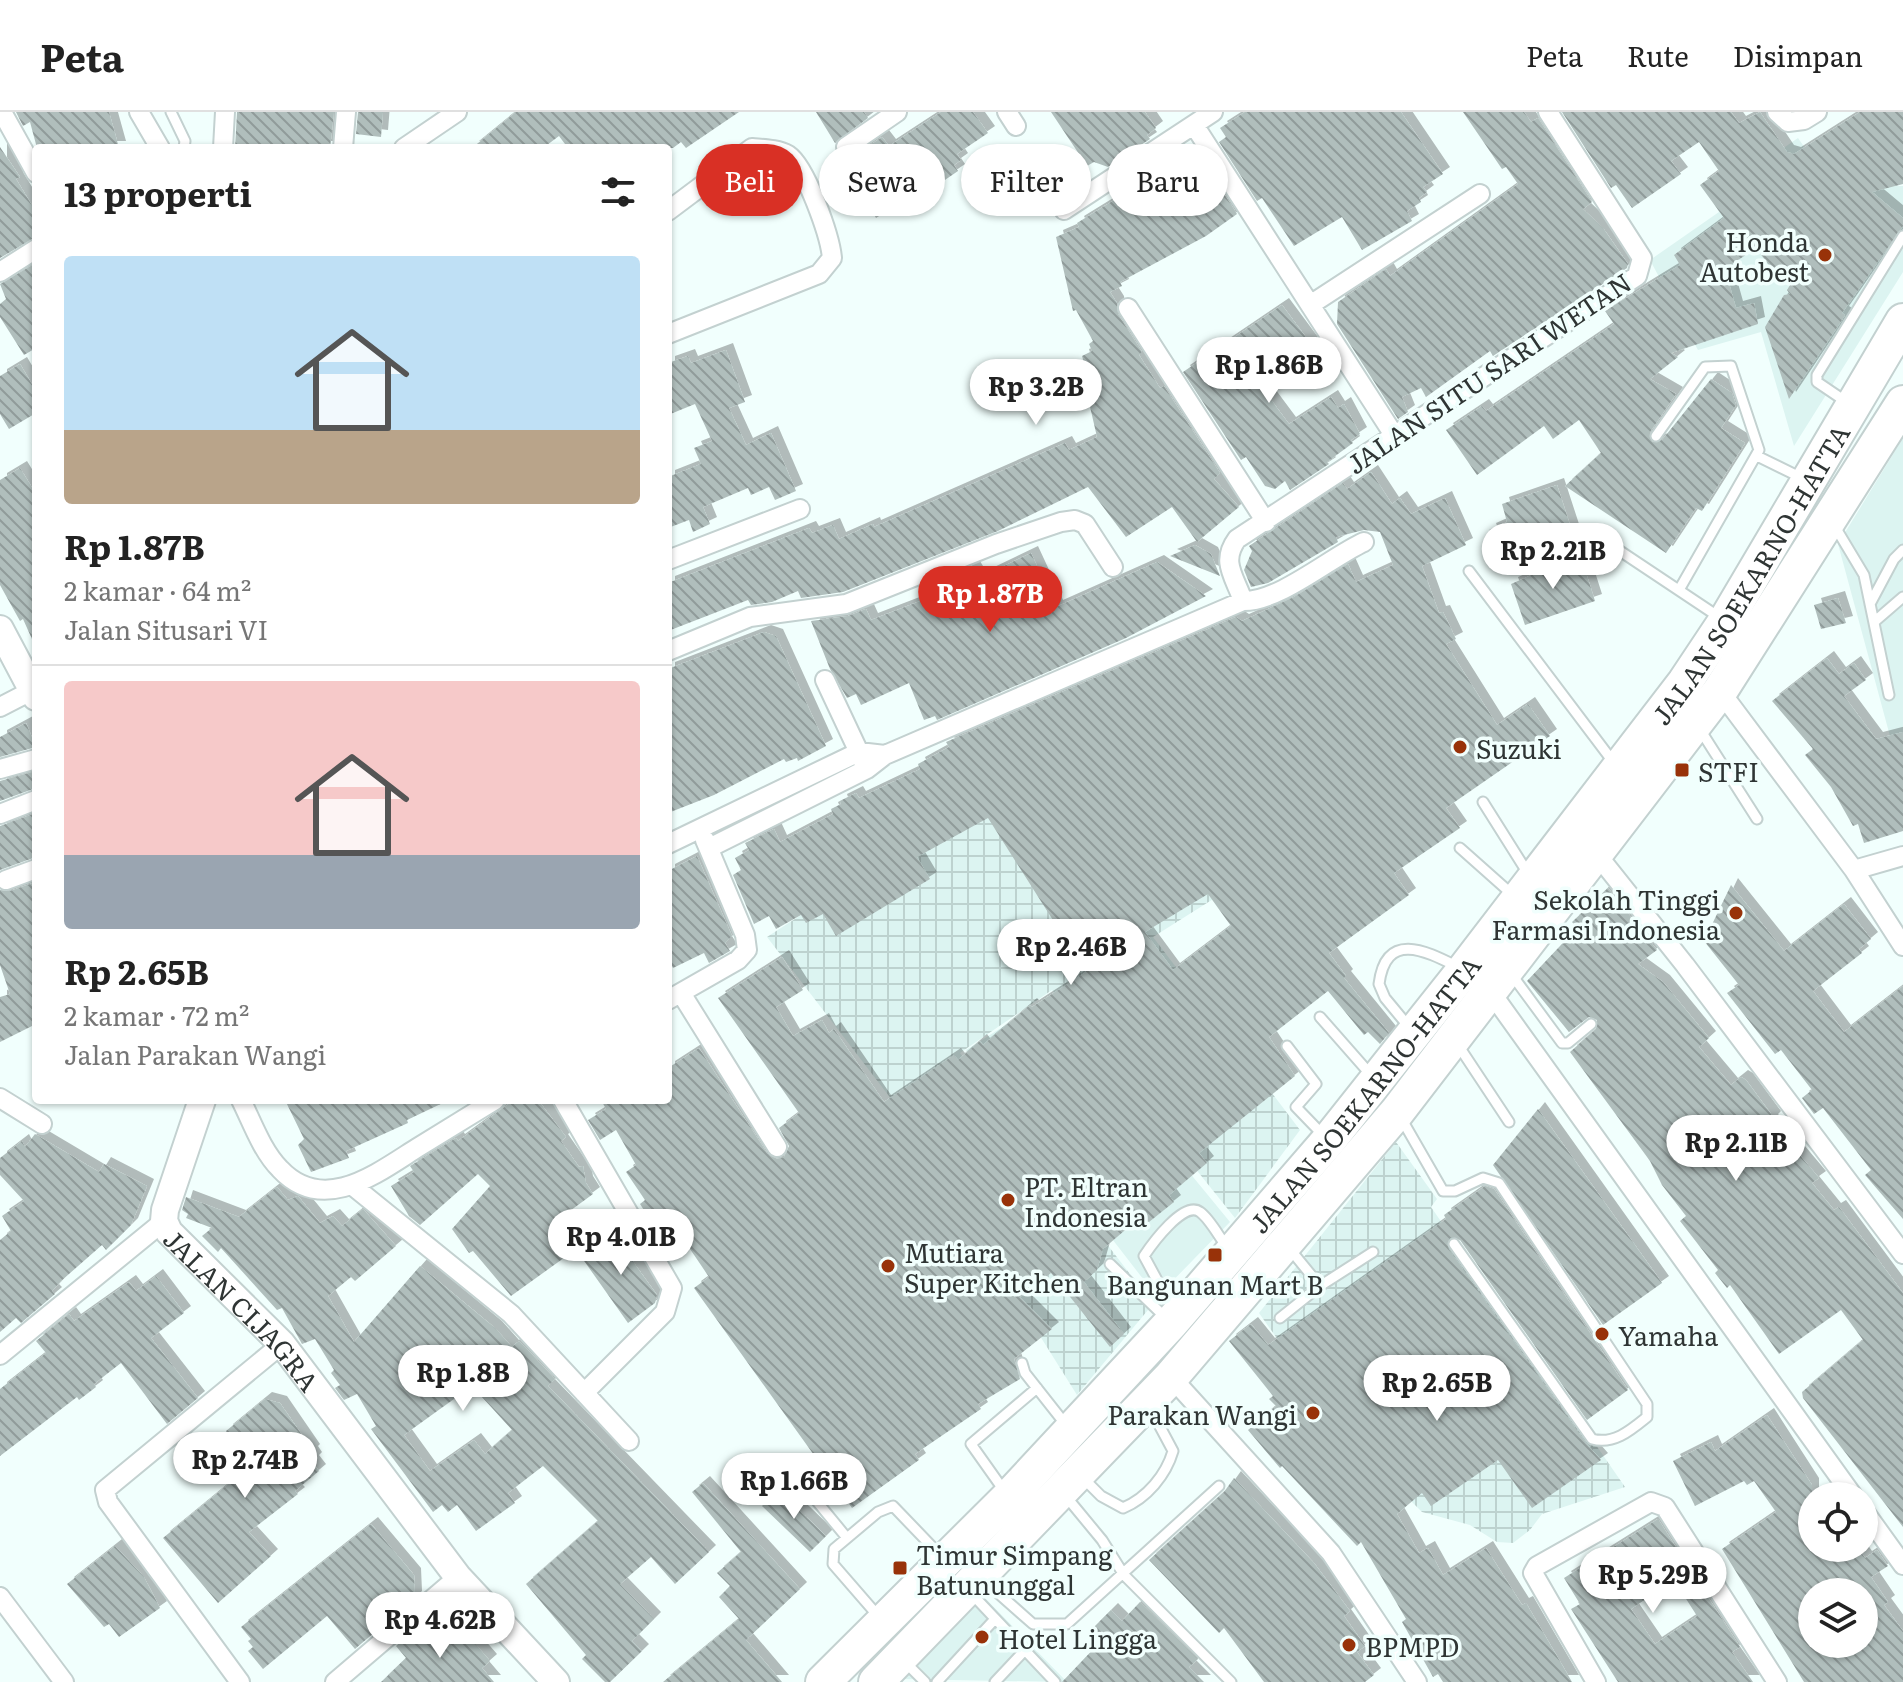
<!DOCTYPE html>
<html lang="id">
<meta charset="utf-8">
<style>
:root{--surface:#fff;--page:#f2f2f2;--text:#222;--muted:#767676;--line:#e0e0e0;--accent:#d93025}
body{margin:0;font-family:Literata,serif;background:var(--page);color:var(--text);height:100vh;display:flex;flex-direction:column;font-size:30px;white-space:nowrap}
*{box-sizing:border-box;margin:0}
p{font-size:26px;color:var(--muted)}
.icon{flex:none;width:44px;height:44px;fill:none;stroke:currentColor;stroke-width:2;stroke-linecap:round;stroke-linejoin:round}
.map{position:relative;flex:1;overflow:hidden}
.side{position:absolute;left:32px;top:32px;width:640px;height:960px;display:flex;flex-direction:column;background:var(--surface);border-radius:8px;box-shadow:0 2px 6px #0004}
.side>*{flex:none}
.banner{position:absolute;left:696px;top:32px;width:760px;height:72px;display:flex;gap:16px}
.tools{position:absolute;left:1798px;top:1370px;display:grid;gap:16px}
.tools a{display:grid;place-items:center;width:80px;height:80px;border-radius:50%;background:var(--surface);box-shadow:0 2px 6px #0004;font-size:40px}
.price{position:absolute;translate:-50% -68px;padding:0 18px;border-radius:28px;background:#fff;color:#222;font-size:26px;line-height:52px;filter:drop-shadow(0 2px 4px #0008)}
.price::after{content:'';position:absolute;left:50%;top:48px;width:24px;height:18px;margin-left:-12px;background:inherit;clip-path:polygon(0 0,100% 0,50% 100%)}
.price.current{background:var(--accent);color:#fff}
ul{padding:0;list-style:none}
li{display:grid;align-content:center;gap:16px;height:424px;padding:0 32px}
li+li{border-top:2px solid var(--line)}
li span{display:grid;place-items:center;height:248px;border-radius:8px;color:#555}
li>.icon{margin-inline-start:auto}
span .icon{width:144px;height:144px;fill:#fffc;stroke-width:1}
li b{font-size:34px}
h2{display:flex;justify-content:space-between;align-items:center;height:96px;padding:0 32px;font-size:34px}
.pill{padding:0 28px;border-radius:36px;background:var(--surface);box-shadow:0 2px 6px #0004;font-size:28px;line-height:72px}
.pill.current{background:var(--accent);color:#fff}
header{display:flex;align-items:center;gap:48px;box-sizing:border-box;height:112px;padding:0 40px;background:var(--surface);border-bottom:2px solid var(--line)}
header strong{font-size:38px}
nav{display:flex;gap:44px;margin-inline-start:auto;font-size:28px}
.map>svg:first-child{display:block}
.built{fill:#dcf4f1}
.industrial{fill:url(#industrial-grid)}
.building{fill:url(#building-back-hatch);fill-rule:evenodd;filter:url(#shadow)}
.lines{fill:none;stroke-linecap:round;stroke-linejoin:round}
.lane-casing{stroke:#c3d1d0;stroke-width:13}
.street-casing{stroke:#c3d1d0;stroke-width:22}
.secondary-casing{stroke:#c3d1d0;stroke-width:30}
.highway-casing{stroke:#c3d1d0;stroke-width:38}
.lane{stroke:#fff;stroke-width:9}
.street{stroke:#fff;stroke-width:18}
.secondary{stroke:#fff;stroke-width:26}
.highway{stroke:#fff;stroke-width:34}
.poi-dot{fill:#983209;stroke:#f1fffd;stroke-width:3}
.labels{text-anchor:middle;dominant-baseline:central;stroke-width:7;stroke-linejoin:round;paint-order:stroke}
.poi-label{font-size:26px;fill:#2f3534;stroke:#f1fffd;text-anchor:start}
.street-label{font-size:26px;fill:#2f3534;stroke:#f1fffd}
</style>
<header>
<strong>Peta</strong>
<nav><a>Peta</a><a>Rute</a><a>Disimpan</a></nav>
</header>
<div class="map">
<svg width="1903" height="1570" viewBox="0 0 1903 1570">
<defs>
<pattern id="industrial-grid" width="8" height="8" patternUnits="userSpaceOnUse" patternTransform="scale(2)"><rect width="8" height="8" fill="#dcf4f1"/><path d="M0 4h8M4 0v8" fill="none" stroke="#bdd2cf"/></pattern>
<pattern id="building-back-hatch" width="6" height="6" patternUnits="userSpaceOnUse" patternTransform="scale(2)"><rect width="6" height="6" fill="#b0bebc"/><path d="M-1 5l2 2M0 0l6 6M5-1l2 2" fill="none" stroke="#909b9a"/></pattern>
<filter id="shadow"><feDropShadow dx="7" dy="-7" stdDeviation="0" flood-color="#0004"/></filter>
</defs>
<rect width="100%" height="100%" fill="#f1fffd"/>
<!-- built -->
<path class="built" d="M1798 26 1832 75 1903 74V160L1794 334 1761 220 1698 238 1650 148 1719 100 1711 86Z
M1903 326V648L1897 650 1838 432Z
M1047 887 1230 1110 1157 1185 966 938Z
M982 1483 1067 1570 899 1567Z"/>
<!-- industrial -->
<path class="industrial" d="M1139 584 1275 748 1153 825 1300 1018 1235 1106 1052 878 960 941 1153 1192 1077 1283 892 988 767 825Z
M1396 1030 1437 1087 1431 1095 1625 1375 1542 1402 1530 1418 1513 1431 1497 1430 1470 1413 1422 1400 1346 1324 1259 1201Z"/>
<!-- building -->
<path class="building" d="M16 0H109L119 36H37L30 10 23 14Z
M237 0H334L330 36H235Z
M358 0H383L381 25 356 22Z
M516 0H739L686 36 681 30 673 36H568L559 24 543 36H472Z
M816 0H864L868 6 835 31Z
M941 0H973L988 21 957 42 961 48 954 53 958 59 894 103 890 97 876 106 844 46 853 45 882 25 889 34Z
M1051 0H1145L1156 16 1147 23 1150 27 1108 55 1094 50 1087 54Z
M1245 0H1401L1443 62 1423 75 1427 80 1419 86 1421 90 1407 99 1412 109 1362 138 1342 105 1294 134 1262 86 1257 89 1219 30 1226 25 1220 16Z
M1463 0H1524L1531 10 1538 6 1592 90 1583 97 1603 116 1628 152 1627 156 1493 244 1490 239 1426 285 1421 276 1402 285 1408 300 1398 307 1337 212 1338 190 1386 157 1390 164 1518 72 1506 55 1502 57Z
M1562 0H1731L1739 11 1760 0 1787 40 1794 42 1860 0H1903V72L1872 80 1903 106V114L1842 201 1845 203 1842 208 1789 287 1765 215 1784 183 1790 182 1787 178 1790 173 1777 164 1756 136 1725 157 1736 196 1754 191 1758 212 1671 241 1678 245 1650 267 1676 282 1650 320 1652 330 1662 328 1711 267 1732 281 1736 293 1721 316 1745 331 1702 399 1696 396 1666 441 1565 374 1601 341 1579 308 1553 327 1544 314 1477 363 1446 318 1482 294 1486 299 1614 212 1605 199 1680 153 1674 143 1724 106 1700 73 1719 59 1699 30 1671 49 1681 62 1632 96 1616 73 1611 76Z
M0 35 20 65 16 67 36 100V125L0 146Z
M1196 38 1237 102 1206 124 1120 170 1122 174 1110 180 1117 191 1118 202 1142 240 1139 243 1160 276 1164 274 1220 361 1214 367 1239 395 1197 430 1172 395 1126 425 1088 375 998 419 843 480 801 486 798 479 772 490 751 493 748 488 668 519V471L809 416 812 421 833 413 839 427 873 412 874 415 1065 331 1069 338 1097 325 1082 260 1086 258 1082 244 1092 239 1089 232 1093 229 1076 198 1073 199 1056 125 1079 115 1077 111 1124 82 1120 75 1163 47 1165 50 1182 39 1186 44Z
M36 151V236L24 243 0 205V192L6 187 0 172Z
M1282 193 1311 232 1257 269 1289 312 1331 285 1338 296 1344 292 1360 322 1351 328 1353 331 1327 350 1329 352 1290 378 1285 369 1275 377 1265 374 1246 345 1241 348 1183 260Z
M726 238 745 290 729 296 746 333 771 321 796 379 775 388 769 375 751 383 748 376 703 395 710 412 693 420 689 408 668 416V365L701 352 694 336 712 329 695 292 668 303V251L688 244 691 251Z
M20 252 36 279V301L9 317 0 302V264Z
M20 356 36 382V536L23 507 20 509 0 473V368Z
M1371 360 1392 392 1400 386 1411 402 1445 386 1466 433 1422 454 1439 501 1443 500 1456 527 1446 532 1497 613 1528 592 1550 624 1446 696 1460 716 1394 761 1409 783 1329 841 1346 864 1344 866 1389 921 1380 932 1368 920 1364 923 1328 879 1269 925 1295 964 1199 1041 1207 1051 1169 1083 1174 1090 1144 1114 1138 1107 1103 1137 1097 1158 1084 1170 1124 1222 1110 1235 1051 1161 1020 1185 1052 1217 1014 1247 1020 1267 978 1292 981 1297 915 1342 919 1348 852 1396 694 1176 709 1165 665 1100 651 1109 640 1092 645 1088 626 1060 636 1053 616 1018 600 1028 588 1008 606 997 601 988H668V956L699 936 767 1041 777 1047 784 1045 789 1034 779 1016 799 1001 718 886 782 845 803 878 776 895 793 924 822 908 829 921 834 917 884 990 954 943 958 948 980 929 983 933 1030 893 1032 895 1086 860 988 706 917 745 930 767 836 824 823 802 806 811 801 803 776 817 769 804 754 812 733 763 741 758 735 746 749 738 745 731 774 717 780 730 833 702 831 697 841 692 840 689 856 681 859 686 920 657 918 652 949 635 946 630 1236 505 1242 509 1294 485 1348 452 1356 470 1393 453 1380 420 1364 418 1336 425 1338 430 1268 471 1251 475 1244 458 1252 439 1249 434 1343 371 1347 377ZM1208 782 1231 814 1173 858 1145 820Z
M1557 373 1572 419 1498 442 1489 418 1507 410 1502 392Z
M1195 433 1211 442 1220 464 1170 444Z
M1031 441 1056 495 1157 450 1206 484 1126 526 937 608 935 604 924 608 909 571 861 593 856 582 847 586 830 557 811 509 848 504 866 497 871 508 949 478 947 470 973 456 979 466Z
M1580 442 1595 489 1525 513 1511 472Z
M1838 486 1846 511 1821 517 1814 493Z
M764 520 776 524 826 634 798 649 797 646 786 650 784 647 714 683 668 701V557Z
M1827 546 1839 562 1854 551 1866 568 1844 584 1876 627 1903 620V719L1864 731 1858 712 1853 714 1831 675 1805 643 1813 637 1772 589Z
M26 611 36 635 0 645V625Z
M36 659V676L0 689V669Z
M36 701V745L0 758V714Z
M697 744 732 824 725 831 730 839 709 851 704 841 673 856 668 847V759Z
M36 770V912L0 930V885L10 882 0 853V778L10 779Z
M1731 773 1784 839 1844 792 1871 827 1859 837 1862 841 1813 879 1844 920 1903 874V1107L1865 1063 1871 1058 1823 996 1814 1002 1802 986 1812 978 1781 938 1775 942 1727 881 1739 873 1704 829Z
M1608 776 1657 838 1638 852 1663 870 1709 926 1699 935 1731 973 1741 965 1746 968 1774 1006 1771 1009 1819 1066 1812 1071 1834 1098 1839 1095 1903 1181V1415L1803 1286 1802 1280 1863 1228 1841 1198 1779 1242 1730 1173 1727 1176 1715 1161 1718 1158 1680 1109 1686 1104 1662 1073 1650 1049 1570 940 1596 917 1597 908 1589 905 1569 920 1527 869 1577 816 1572 810Z
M285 988H449L407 1008 408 1011 346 1039 349 1046 311 1060 298 1033 304 1027Z
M514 988H538L566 1025 561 1029 579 1055 583 1054 586 1071 593 1082 548 1115 568 1143 511 1184 473 1139 469 1141 452 1117 490 1074 478 1062 420 1113 409 1104 391 1074 414 1060 410 1054 456 1026 458 1029Z
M1538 997 1662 1171 1603 1213 1493 1053Z
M35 1022 99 1060 104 1052 147 1074 131 1113 106 1138 102 1133 61 1169 52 1179 55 1182 21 1211 16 1206 0 1220V1128L11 1119 2 1104 24 1089 0 1063V1046L22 1029 25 1035Z
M1485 1074 1494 1077 1628 1278 1587 1308 1460 1128 1450 1126 1448 1136 1586 1331 1601 1348 1532 1396 1498 1348 1431 1394 1422 1381 1397 1402 1419 1441 1428 1436 1443 1463 1486 1436 1522 1493 1526 1491 1572 1570H1443L1438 1562 1433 1565 1402 1510 1406 1507 1361 1430 1357 1434 1282 1354 1280 1356 1248 1318 1276 1294 1269 1287 1273 1284 1229 1229 1251 1212 1268 1233 1446 1107 1444 1103Z
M277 1075 288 1088 298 1084 320 1111 333 1104 342 1114 363 1097 396 1134 355 1169 351 1165 328 1184 354 1230 420 1154 495 1216 512 1235 519 1229 525 1235 555 1267 548 1274 709 1440 675 1472 651 1445 620 1472 654 1507 632 1529 642 1539 610 1570H605L582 1547 586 1543 526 1472 598 1409 543 1354 508 1381 515 1391 476 1419 457 1393 448 1400 442 1393 433 1400 371 1317 376 1314 357 1282 344 1288 335 1276 340 1273 331 1261 334 1258 315 1227 302 1232 282 1196 277 1198 221 1136 218 1140 202 1124 212 1116 186 1106 188 1102 182 1098 186 1085 239 1105ZM472 1274 512 1318 485 1342 474 1328 430 1359 404 1323Z
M620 1120 632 1136 626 1140 657 1183 655 1191 628 1211 582 1146Z
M156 1164 184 1201 151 1226 198 1286 167 1312 121 1251 94 1272 96 1275 79 1288 77 1285 0 1344V1277L46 1241 36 1229 69 1202 74 1209 129 1170 136 1179Z
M265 1287 280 1291 313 1339 311 1341 315 1347 312 1350 319 1359 295 1379 298 1382 249 1420 271 1444 218 1491 163 1426 242 1361 220 1332 229 1324 226 1319Z
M1767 1303 1812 1373V1436H1858L1865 1446 1877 1438 1888 1454 1871 1465 1888 1490 1884 1493 1903 1519V1570H1804L1722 1437 1776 1400 1754 1369 1747 1373 1744 1369 1695 1394 1673 1349 1711 1330 1715 1339ZM1812 1480H1864V1532H1812Z
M1234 1366 1314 1451 1350 1499 1344 1504 1365 1534 1357 1540 1374 1563 1365 1570H1264L1224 1516 1219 1521 1149 1448 1224 1380Z
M703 1371 800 1477 746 1528 782 1570H663L739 1507 719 1485 730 1474 717 1461 741 1440 692 1380Z
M778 1378 826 1424 810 1440 762 1394Z
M1658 1407 1740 1535 1732 1540 1753 1570H1618L1571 1497 1580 1492 1564 1466ZM1674 1468 1697 1504 1655 1532 1631 1497Z
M371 1412 414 1463 415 1486 355 1537 327 1504 263 1557 248 1539 253 1535 248 1529 251 1527 241 1515Z
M115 1434 144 1465 160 1496 119 1525 109 1512 104 1515 67 1472Z
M1140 1490 1198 1547 1189 1555 1204 1570H1062L1102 1528 1092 1517 1111 1498 1122 1509Z
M450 1514 464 1531 470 1526 490 1549 482 1556 494 1570H381L406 1546 396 1534 417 1516 428 1529Z"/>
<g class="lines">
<!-- lane casing -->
<g class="lane-casing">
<path id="lane" d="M171 0 185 29 184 36
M1848 291 1817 270V263L1903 124
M1656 324 1705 255 1731 254 1759 338 1679 478
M1757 344 1804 367
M1834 413 1864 463 1889 583
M1596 423 1719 505
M1469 459 1614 651
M1870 492 1894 447 1903 438
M1874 510 1903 485
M1699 616 1757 707
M1483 690 1529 763
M1460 736 1514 784
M1512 863 1562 931H1568L1591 912
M1320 905 1371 963
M1409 915 1385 886 1379 872C1386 818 1426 839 1458 855
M1458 933 1509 1010
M1287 934 1316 972 1296 995 1323 1023
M1401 1006 1443 1079H1455L1483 1066 1499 1071 1647 1292V1305C1631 1318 1614 1333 1592 1327L1454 1132
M1289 1136 1320 1174 1373 1140
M1110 1152 1166 1206
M1179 1190 1157 1168 1144 1144C1152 1132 1184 1088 1200 1100 1210 1107 1219 1125 1227 1135
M1280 1206 1320 1174
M1022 1251 1025 1261 1066 1313
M792 1359 847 1426
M1084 1367 1101 1384 1123 1396C1147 1386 1166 1363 1173 1339L1150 1296
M1005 1380 971 1332 1037 1276
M1064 1382 1102 1428 1124 1463 1231 1570
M982 1467 1033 1512H1067L1219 1374
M970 1480 1055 1570
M879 1505 833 1452 834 1437 878 1400 893 1394 941 1444
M905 1550 925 1570
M937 1570 995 1507
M995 1570 1025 1538"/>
</g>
<!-- street casing -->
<g class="street-casing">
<path id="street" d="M2 0 36 61
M139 0 160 36
M1007 0 1016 14
M1777 0 1788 10 1804 8 1817 0
M1194 13 1394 323
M846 35 897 0
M223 36 225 0
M343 36 346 0
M404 36 457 0
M1064 98 1213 0
M668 99 752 36C763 37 778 37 788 43 806 55 830 124 832 146L819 162 668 222
M0 160 36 137
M1310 193 1480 82
M1128 196 1266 410
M668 448 800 397
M1243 489C1235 465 1220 450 1237 427L1637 164 1642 146 1548 0
M668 539 750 505 846 492 996 432 1061 410 1075 408 1085 412 1113 455
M825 568 864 651
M1720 579 1854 758 1903 834
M0 595 33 578
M0 657 36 647
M0 702 36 688
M668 732 859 640 885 643
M709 736 867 657 885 643 1243 489C1279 490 1331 445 1364 430
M1595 740 1685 853 1903 1142
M1854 758 1903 744
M6 768 36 757
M1490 879 1853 1384
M681 881 777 1035
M668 888 738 848 747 838 745 823 705 728
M0 986 42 1012
M241 988C252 1010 262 1039 280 1057 323 1103 376 1062 417 1036 443 1020 469 1004 495 988
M563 988 672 1176 665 1200 584 1281
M353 1074 511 1202 629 1329
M0 1243 164 1109
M1171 1265 1331 1441 1417 1570
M1864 1399 1903 1453
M0 1485 64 1570
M240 1570 108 1390 105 1378 282 1232
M335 1570 458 1465
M1596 1570 1533 1461 1537 1454 1651 1390 1665 1395 1777 1570"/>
</g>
<!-- secondary casing -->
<g class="secondary-casing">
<g id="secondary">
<path d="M0 517 36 585"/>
<path id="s1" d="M202 988 165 1098 164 1109 169 1120 282 1232 458 1465 556 1570"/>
</g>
</g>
<!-- highway casing -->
<g class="highway-casing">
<g id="highway">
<path id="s2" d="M823 1570 1009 1385 1171 1211 1329 1028 1464 858 1685 570 1725 510 1903 209"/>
<path d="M876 1570 1171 1265 1397 1000 1720 579 1903 291"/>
</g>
</g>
<!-- lane -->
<use href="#lane" class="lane"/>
<!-- street -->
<use href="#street" class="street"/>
<!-- secondary -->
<use href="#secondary" class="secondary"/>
<!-- highway -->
<use href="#highway" class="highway"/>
</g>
<!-- markers -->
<g class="poi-dot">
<circle cx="1825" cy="143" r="8"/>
<circle cx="1460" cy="635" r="8"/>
<rect x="1674" y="650" width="16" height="16" rx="4"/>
<circle cx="1736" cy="801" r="8"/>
<circle cx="1008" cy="1088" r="8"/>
<rect x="1207" y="1135" width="16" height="16" rx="4"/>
<circle cx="888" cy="1154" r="8"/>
<circle cx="1602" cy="1222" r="8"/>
<circle cx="1313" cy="1301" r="8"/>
<rect x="892" y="1448" width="16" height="16" rx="4"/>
<circle cx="982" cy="1525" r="8"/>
<circle cx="1349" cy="1533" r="8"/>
</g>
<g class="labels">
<!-- poi labels -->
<g class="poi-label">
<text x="1809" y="128" text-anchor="end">Honda<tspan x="1809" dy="30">Autobest</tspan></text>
<text x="1476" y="635">Suzuki</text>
<text x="1698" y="658">STFI</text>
<text x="1720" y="786" text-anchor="end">Sekolah Tinggi<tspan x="1720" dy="30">Farmasi Indonesia</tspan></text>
<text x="1024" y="1073">PT. Eltran<tspan x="1024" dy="30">Indonesia</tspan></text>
<text x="904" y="1139">Mutiara<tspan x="904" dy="30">Super Kitchen</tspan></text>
<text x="1215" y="1171" text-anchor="middle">Bangunan Mart B</text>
<text x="1618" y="1222">Yamaha</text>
<text x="1297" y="1301" text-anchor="end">Parakan Wangi</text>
<text x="916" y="1441">Timur Simpang<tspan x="916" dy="30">Batununggal</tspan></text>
<text x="998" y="1525">Hotel Lingga</text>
<text x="1365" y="1533">BPMPD</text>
</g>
<!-- street labels -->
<g class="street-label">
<text transform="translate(1488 260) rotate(-34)">JALAN SITU SARI WETAN</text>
<text stroke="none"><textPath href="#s2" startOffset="1448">JALAN SOEKARNO-HATTA</textPath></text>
<text stroke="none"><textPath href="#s2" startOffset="800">JALAN SOEKARNO-HATTA</textPath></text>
<text stroke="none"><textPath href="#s1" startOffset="246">JALAN CIJAGRA</textPath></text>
</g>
</g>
</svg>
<div class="tools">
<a><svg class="icon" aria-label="locate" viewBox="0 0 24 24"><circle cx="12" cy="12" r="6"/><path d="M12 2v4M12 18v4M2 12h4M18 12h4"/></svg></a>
<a><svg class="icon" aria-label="layers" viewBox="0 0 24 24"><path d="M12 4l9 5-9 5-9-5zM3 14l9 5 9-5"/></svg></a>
</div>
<b class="price" style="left:1269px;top:293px">Rp 1.86B</b>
<b class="price" style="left:1036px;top:315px">Rp 3.2B</b>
<b class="price" style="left:1553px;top:479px">Rp 2.21B</b>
<b class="price current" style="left:990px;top:522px">Rp 1.87B</b>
<b class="price" style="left:1071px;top:875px">Rp 2.46B</b>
<b class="price" style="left:1736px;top:1071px">Rp 2.11B</b>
<b class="price" style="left:621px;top:1165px">Rp 4.01B</b>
<b class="price" style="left:463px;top:1301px">Rp 1.8B</b>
<b class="price" style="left:1437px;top:1311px">Rp 2.65B</b>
<b class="price" style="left:245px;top:1388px">Rp 2.74B</b>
<b class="price" style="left:794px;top:1409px">Rp 1.66B</b>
<b class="price" style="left:1653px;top:1503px">Rp 5.29B</b>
<b class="price" style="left:440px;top:1548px">Rp 4.62B</b>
<div class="banner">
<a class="pill current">Beli</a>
<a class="pill">Sewa</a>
<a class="pill">Filter</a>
<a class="pill">Baru</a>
</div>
<section class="side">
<h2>13 properti<svg class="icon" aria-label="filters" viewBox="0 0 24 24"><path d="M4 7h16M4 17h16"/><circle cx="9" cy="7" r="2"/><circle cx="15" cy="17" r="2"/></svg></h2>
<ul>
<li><span style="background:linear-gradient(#bfe0f5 70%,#b9a48a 0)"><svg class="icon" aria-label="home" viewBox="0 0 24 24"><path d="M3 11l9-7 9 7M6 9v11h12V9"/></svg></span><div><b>Rp 1.87B</b><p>2 kamar · 64 m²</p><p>Jalan Situsari VI</p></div></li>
<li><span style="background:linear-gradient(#f6c9c9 70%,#9aa5b1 0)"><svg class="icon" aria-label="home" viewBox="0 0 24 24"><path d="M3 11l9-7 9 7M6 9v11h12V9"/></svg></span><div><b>Rp 2.65B</b><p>2 kamar · 72 m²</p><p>Jalan Parakan Wangi</p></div></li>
</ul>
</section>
</div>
